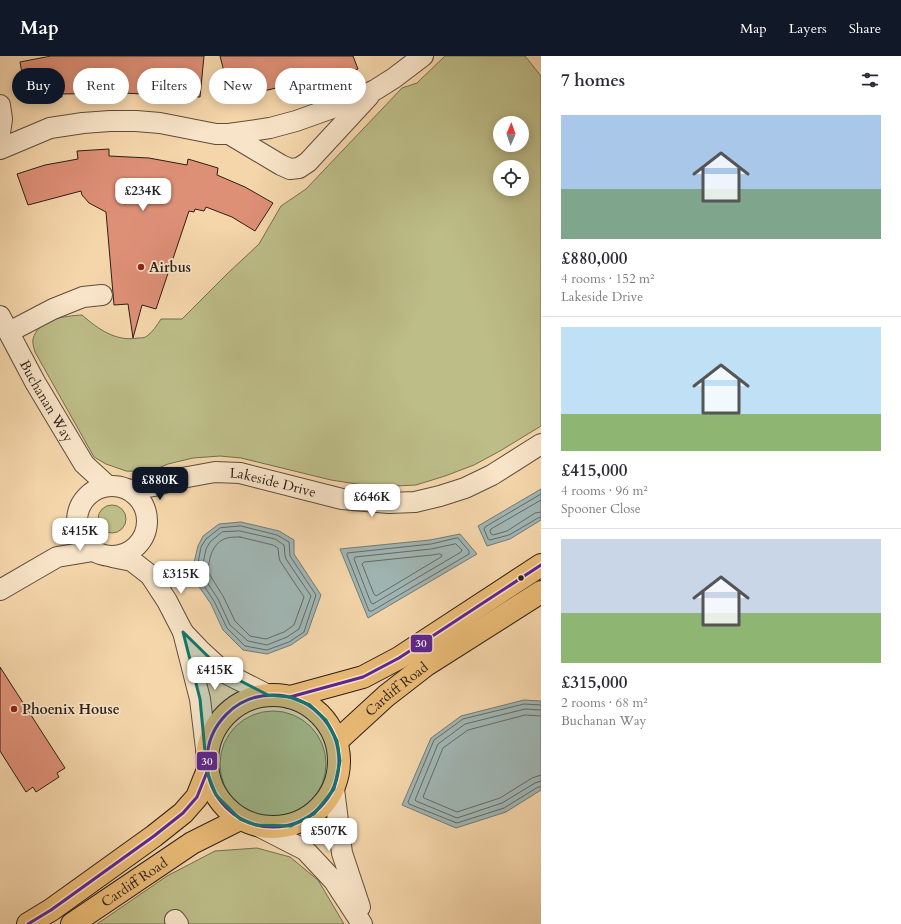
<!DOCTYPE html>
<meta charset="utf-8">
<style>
:root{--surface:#fff;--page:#f7f7f7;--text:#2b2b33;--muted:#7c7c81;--line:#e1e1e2;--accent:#111827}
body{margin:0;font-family:Cardo,serif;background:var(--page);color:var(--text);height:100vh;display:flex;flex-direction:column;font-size:15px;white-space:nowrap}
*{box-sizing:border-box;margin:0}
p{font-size:13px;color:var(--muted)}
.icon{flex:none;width:22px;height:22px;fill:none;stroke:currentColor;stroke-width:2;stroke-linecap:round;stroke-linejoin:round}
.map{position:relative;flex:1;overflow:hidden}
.sheet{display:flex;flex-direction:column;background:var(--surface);width:360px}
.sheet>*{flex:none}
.guide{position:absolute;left:12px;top:12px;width:380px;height:36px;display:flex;gap:8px}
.needle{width:26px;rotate:2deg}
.fabs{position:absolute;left:493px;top:60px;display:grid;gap:8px}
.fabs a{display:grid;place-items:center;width:36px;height:36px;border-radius:50%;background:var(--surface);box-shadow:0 2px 10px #0003;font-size:20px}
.price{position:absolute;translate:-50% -34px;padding:0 9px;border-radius:8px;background:#fff;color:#222;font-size:13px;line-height:26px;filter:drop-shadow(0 1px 2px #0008)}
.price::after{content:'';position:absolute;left:50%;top:24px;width:12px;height:9px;margin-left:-6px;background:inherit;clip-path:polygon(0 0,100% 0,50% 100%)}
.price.current{background:var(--accent);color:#fff}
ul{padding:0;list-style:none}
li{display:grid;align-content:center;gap:8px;height:212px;padding:0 20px}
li+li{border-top:1px solid var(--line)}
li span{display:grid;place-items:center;height:124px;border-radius:0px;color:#555}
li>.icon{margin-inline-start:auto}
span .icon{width:72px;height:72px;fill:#fffc;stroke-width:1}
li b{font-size:17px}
h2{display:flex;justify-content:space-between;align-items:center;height:48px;padding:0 20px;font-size:17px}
.tag{padding:0 14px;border-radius:18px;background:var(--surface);box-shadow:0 2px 10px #0003;font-size:14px;line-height:36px}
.tag.current{background:var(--accent);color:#fff}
header{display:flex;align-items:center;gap:24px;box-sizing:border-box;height:56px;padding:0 20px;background:var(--accent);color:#fff}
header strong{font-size:19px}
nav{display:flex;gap:22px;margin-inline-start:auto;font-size:14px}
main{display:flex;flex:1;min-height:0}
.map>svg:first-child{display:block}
.green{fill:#bdbd88;stroke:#746e50;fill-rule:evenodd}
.water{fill:#a0b6b4;stroke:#727a76}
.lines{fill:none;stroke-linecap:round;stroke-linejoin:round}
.shore{stroke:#666a66;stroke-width:1}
.building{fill:#de9077;stroke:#2c1f18}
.minor-casing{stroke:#5e4d3d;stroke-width:22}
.major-casing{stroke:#2c1f18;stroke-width:24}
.minor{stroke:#f8e4c8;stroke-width:20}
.major{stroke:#eabb76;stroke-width:22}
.bus-1-casing{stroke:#f8e4c8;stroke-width:6}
.bus-1{stroke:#5d2491;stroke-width:3}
.marked{fill:#0f766e;fill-opacity:0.2;stroke:#0f766e;stroke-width:3;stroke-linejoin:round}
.poi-dot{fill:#8f2418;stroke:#f8e4c8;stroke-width:1.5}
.bus-dot{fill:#2c1f18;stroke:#f8e4c8;stroke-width:1.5}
.labels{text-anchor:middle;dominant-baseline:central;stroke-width:3.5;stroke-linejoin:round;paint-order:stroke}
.poi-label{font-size:14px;font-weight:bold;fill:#2c1f18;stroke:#f8e4c8;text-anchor:start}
.street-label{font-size:14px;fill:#2c1f18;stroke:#f8e4c8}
.line-badge{stroke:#f8e4c8;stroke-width:1.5}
.badge-label{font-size:11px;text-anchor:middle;font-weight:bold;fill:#fff}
</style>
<header>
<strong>Map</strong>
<nav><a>Map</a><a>Layers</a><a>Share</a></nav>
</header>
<main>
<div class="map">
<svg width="541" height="868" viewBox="0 0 541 868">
<rect width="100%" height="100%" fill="#f5d6ab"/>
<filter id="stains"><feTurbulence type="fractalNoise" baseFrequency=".005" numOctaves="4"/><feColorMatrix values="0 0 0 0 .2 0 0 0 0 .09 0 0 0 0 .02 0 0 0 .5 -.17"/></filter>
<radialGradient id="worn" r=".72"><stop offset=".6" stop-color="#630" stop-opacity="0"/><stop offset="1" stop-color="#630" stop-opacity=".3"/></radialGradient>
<!-- green -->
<path class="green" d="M445 0H525L541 20V370L500 395 474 409 445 420 416 429 376 431 331 424 241 402 220 400 193 402 168 408 149 416 126 415 106 408 94 401 35 296C34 292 32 287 33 283 38 263 65 260 82 259 98 273 116 286 138 282 141 282 145 282 147 280 153 276 157 269 161 263H182L227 218 259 188 281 150 306 133 402 32 417 27ZM500 67H522V89H500ZM500 111H522V133H500Z
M98 463a14 14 0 1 1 28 0a14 14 0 1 1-28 0Z
M220 708a53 53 0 1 1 106 0a53 53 0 1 1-106 0Z
M257 792 290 801 318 824 344 868H97L167 820 215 795Z"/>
<!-- water -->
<path class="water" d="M541 433V464L510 483 487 490 478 470Z
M241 466 279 475 294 484V498L321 539 307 578 291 589 267 598 243 594 223 574 211 548 191 519 198 490 203 480 219 468Z
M460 478 477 498 368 562 340 493 430 484Z
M524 644 541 645V734L506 756 456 772 402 749 431 682 461 660Z"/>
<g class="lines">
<!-- shore -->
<path class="shore" d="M541 438 485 471 484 473 488 483 490 484 509 479 538 462 541 461
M541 444 491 473 490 475 491 478 493 479 507 475 535 457 541 456
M241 470 277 479 289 486 290 500 316 539 304 576 289 586 267 594 245 590 227 572 214 545 196 518 201 491 206 483 220 472Z
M240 475 275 483 284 489 285 499 286 503 311 540 299 573 287 581 267 589 248 585 230 569 218 543 201 517 206 493 210 486 222 476Z
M240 481 273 489 278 492 279 501 280 505 304 541 294 569 284 576 266 583 250 580 235 565 223 540 208 516C209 504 211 489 224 483 228 481 235 481 240 481Z
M458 482 469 495V498L372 555H369L347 499V497L431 488Z
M456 488 462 494 461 496 373 548 371 547 354 503 355 501 431 493Z
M440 498 442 499 441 501 376 540 374 538 362 508 364 506 432 499Z
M541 649 524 648 463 663 434 684 408 746 409 748 457 767 504 752 538 731H541
M541 654 525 653 465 668 438 688 415 744 416 745 457 762 502 747 535 727 541 725
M541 660 525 659 468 674 443 692 423 741 424 742 457 756 500 742 532 722 541 719"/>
</g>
<!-- building -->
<path class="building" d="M51 0H204L200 41 123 37 62 38V41L27 46 20 6Z
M220 0H353L358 13 323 26 321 21 231 43Z
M109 93V100L149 102 187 109 188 103 218 112 217 119 245 131 273 147 255 175 232 161 206 151 204 155 195 153 194 156 189 155 156 253 142 249 133 282 128 248 114 249 106 156 89 147 82 139 81 135 28 149 17 118 45 109 78 103 77 95Z
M0 611 65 712 57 717 59 721 36 736 33 731 26 736 0 695Z"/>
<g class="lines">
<!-- minor casing -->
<g class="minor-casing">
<g id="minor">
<path d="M0 49 2 63 0 77"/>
<path d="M229 78 281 109 290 113 299 112 308 106 369 40"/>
<path d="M0 93 50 72 83 67 110 65H136L160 67 216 78H229L270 72 296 65 352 45 375 34 394 22 423 0"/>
<path id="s1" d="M0 260 35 326 84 408 108 430"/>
<path d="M9 276 53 253 83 241 102 239"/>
<circle cx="112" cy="465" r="35"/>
<path id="s2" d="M130 434 154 430 182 422 215 416 240 417 342 443 389 447 415 446 440 440 465 432 492 419 541 388"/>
<path d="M112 501 132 505 150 519 167 545 183 576 200 643 207 701"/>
<path d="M0 534 57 501 93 495"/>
<path d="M183 576 200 594 225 617 268 639"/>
<path d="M334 733 342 797 360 851"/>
<path d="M256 769 305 794 334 825 362 868"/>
<path d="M175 864 178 868"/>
</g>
</g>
<!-- major casing -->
<g class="major-casing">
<g id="major">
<circle cx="273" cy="705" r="66"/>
<path d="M290 641 363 621 399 602 541 509"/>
<path id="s3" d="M337 685 386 640 426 609 541 536"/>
<path d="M28 868 51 854 154 780 183 757 197 741 207 716"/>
<path id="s4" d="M72 868 192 787 240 763"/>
</g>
</g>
<!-- minor -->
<use href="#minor" class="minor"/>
<!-- major -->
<use href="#major" class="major"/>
<!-- bus-1 casing -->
<g class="bus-1-casing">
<path id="bus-1" d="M207 705a66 66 0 1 1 132 0a66 66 0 1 1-132 0Z
M290 641 363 621 399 602 541 509
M28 868 51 854 154 780 183 757 197 741 207 716"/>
</g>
<!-- bus-1 -->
<use href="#bus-1" class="bus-1"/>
</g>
<!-- marked area -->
<path class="marked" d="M183 576 225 617 268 639 290 641 310 649 326 664 337 685 340 705 334 733 314 758 291 770 256 769 240 763 216 739 207 716 200 643Z"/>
<!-- markers -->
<g class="poi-dot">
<circle cx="141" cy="211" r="4"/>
<circle cx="14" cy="653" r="4"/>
</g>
<circle class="bus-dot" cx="521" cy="522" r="3.5"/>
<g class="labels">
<!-- poi labels -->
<g class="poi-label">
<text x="149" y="211">Airbus</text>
<text x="22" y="653">Phoenix House</text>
</g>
<!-- street labels -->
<g class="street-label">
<text stroke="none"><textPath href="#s1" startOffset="97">Buchanan Way</textPath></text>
<text stroke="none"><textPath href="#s2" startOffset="146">Lakeside Drive</textPath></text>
<text stroke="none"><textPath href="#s3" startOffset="79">Cardiff Road</textPath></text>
<text stroke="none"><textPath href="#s4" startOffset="75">Cardiff Road</textPath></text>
</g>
</g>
<g class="line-badge">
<rect x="410" y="578" width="23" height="19" rx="4" fill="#5d2491"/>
<rect x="196" y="695" width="22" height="20" rx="4" fill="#5d2491"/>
</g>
<g class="badge-label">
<text x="421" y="591">30</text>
<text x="207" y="709">30</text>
</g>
<rect width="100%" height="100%" filter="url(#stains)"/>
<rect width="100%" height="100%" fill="url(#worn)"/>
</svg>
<div class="fabs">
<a><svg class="needle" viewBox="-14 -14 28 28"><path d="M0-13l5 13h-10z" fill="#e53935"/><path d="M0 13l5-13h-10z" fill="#7c7c81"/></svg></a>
<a><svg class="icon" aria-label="locate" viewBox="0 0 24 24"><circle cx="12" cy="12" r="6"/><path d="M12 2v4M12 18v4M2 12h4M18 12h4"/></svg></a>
</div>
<b class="price" style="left:143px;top:156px">£234K</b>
<b class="price current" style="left:160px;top:445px">£880K</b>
<b class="price" style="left:372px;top:462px">£646K</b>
<b class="price" style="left:80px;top:496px">£415K</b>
<b class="price" style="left:181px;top:539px">£315K</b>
<b class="price" style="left:215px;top:635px">£415K</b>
<b class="price" style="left:329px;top:796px">£507K</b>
<div class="guide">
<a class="tag current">Buy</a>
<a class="tag">Rent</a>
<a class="tag">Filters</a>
<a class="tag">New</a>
<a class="tag">Apartment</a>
</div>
</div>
<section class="sheet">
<h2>7 homes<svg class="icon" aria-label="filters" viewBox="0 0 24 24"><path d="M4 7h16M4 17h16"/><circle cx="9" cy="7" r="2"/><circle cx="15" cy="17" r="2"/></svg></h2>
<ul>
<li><span style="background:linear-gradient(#a9c7e8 60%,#7fa58c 0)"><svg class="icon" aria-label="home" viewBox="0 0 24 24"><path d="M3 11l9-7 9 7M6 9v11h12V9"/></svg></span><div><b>£880,000</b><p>4 rooms · 152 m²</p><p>Lakeside Drive</p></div></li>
<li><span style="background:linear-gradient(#bfe0f5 70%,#8fb573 0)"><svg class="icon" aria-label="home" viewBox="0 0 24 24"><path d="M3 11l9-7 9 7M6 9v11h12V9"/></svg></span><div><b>£415,000</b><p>4 rooms · 96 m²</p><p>Spooner Close</p></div></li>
<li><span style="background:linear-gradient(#c9d6e8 60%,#8fb573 0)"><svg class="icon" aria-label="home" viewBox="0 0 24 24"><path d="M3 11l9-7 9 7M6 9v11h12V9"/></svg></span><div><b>£315,000</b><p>2 rooms · 68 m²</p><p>Buchanan Way</p></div></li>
</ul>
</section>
</main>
